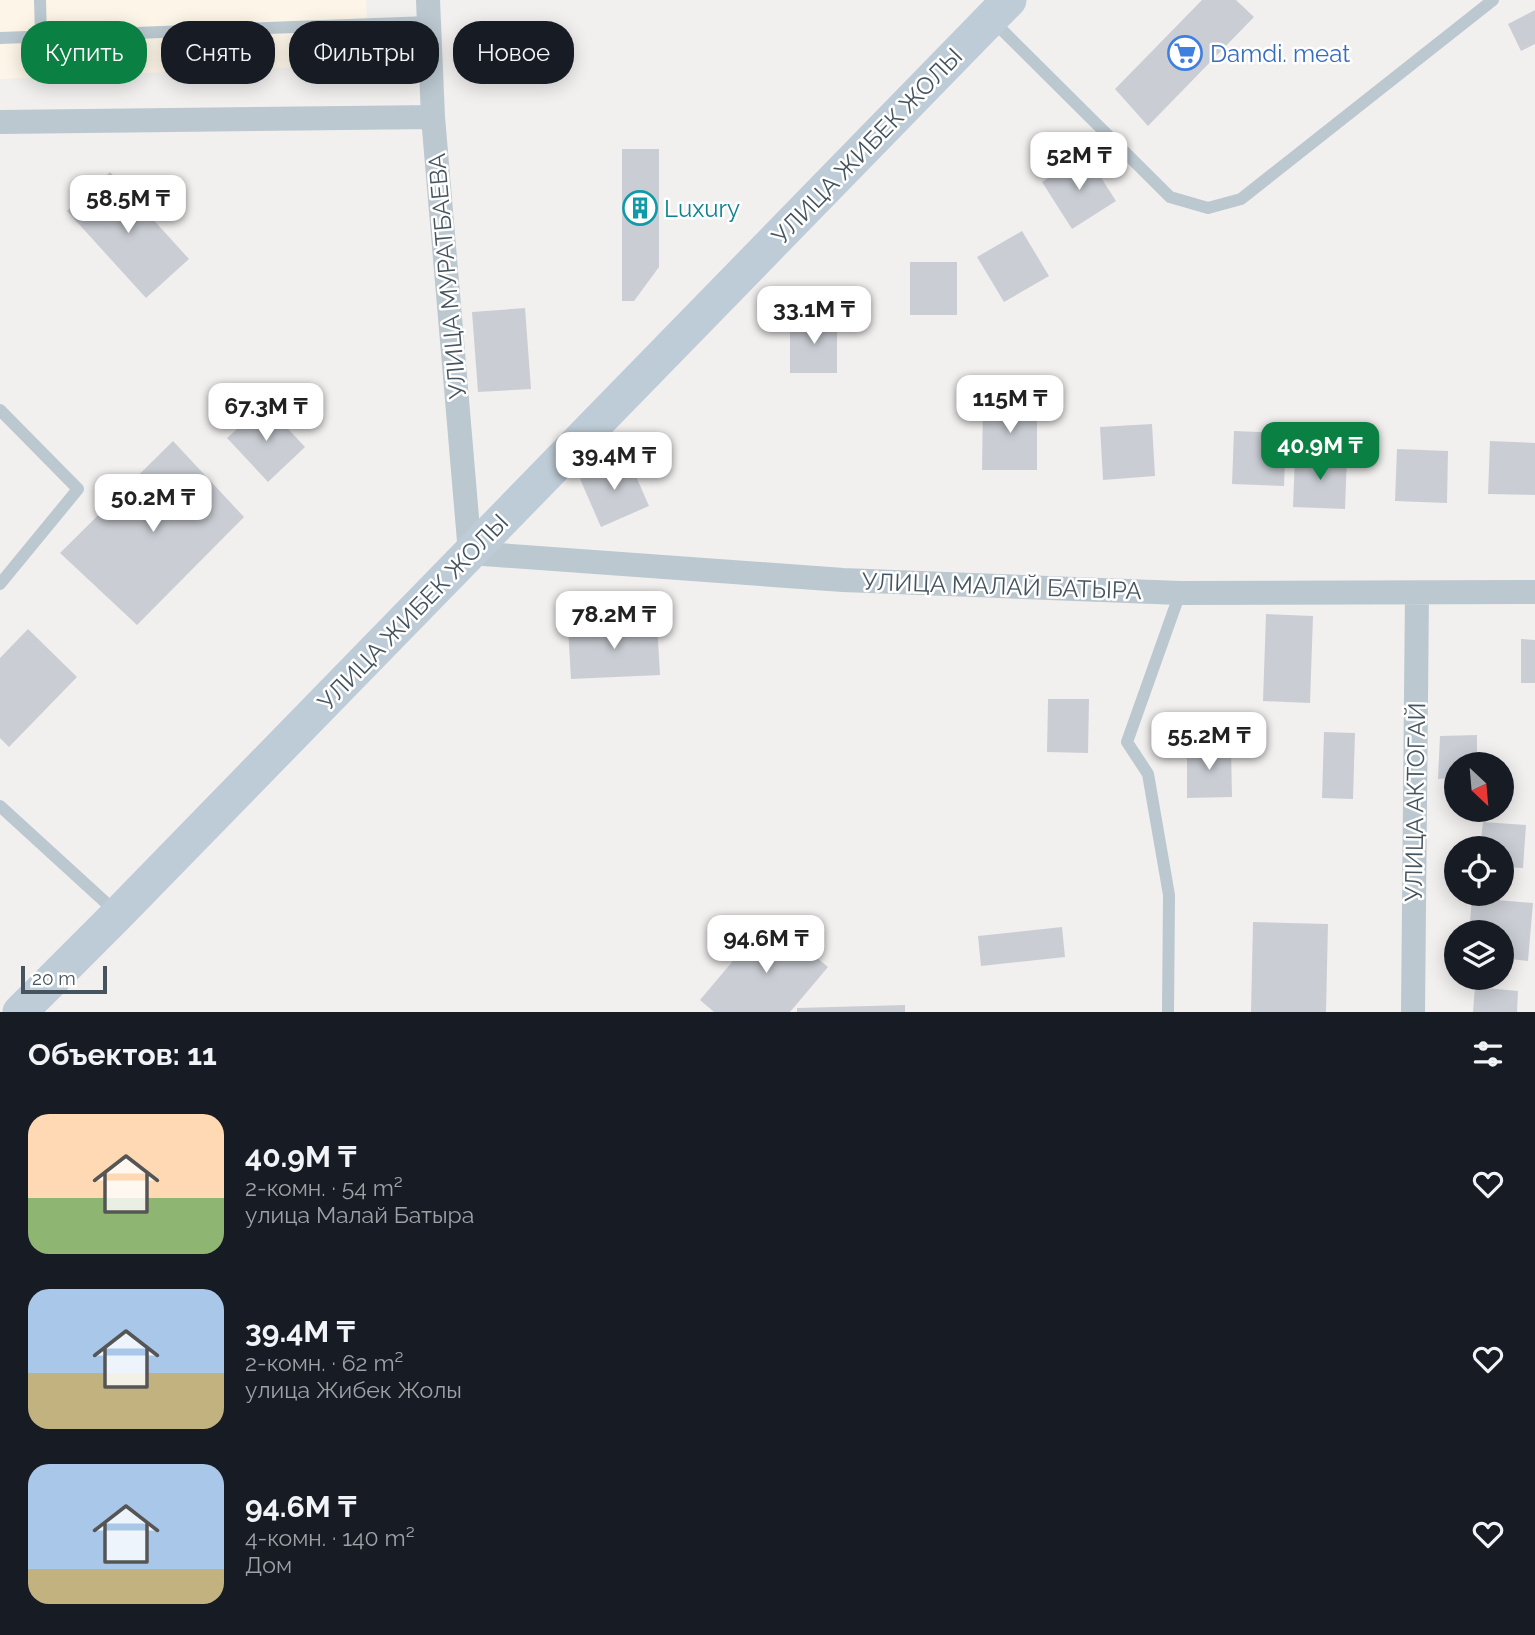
<!DOCTYPE html>
<html lang="ru">
<meta charset="utf-8">
<style>
:root{--surface:#171b24;--page:#242831;--text:#f1f3f6;--muted:#9ea1a6;--accent:#0b8043}
body{margin:0;font-family:Raleway,sans-serif;background:var(--page);color:var(--text);height:100vh;display:flex;flex-direction:column;font-size:26px;white-space:nowrap}
*{box-sizing:border-box;margin:0}
p{font-size:23px;color:var(--muted)}
.icon{flex:none;width:38px;height:38px;fill:none;stroke:currentColor;stroke-width:2;stroke-linecap:round;stroke-linejoin:round}
.map{position:relative;height:1012px;overflow:hidden}
.drawer{display:flex;flex-direction:column;background:var(--surface);flex:1}
.drawer>*{flex:none}
.guide{position:absolute;left:21px;top:21px;width:700px;height:63px;display:flex;gap:14px}
.needle{width:46px;rotate:154deg}
.tools{position:absolute;left:1444px;top:752px;display:grid;gap:14px}
.tools a{display:grid;place-items:center;width:70px;height:70px;border-radius:50%;background:var(--surface);box-shadow:0 4px 18px #0003;font-size:35px}
.scale{position:absolute;left:21px;bottom:18px;width:86px;box-sizing:border-box;padding-left:7px;border:4px solid #45545e;border-top:0;font-size:19px;line-height:24px;white-space:nowrap;color:#45545e;-webkit-text-stroke:5px #fff;paint-order:stroke}
.price{position:absolute;translate:-50% -60px;padding:0 16px;border-radius:14px;background:#fff;color:#222;font-size:23px;line-height:46px;filter:drop-shadow(0 2px 4px #0008)}
.price::after{content:'';position:absolute;left:50%;top:42px;width:21px;height:16px;margin-left:-10px;background:inherit;clip-path:polygon(0 0,100% 0,50% 100%)}
.price.on{background:var(--accent);color:#fff}
ul{padding:0;list-style:none}
li{display:flex;align-items:center;gap:21px;height:175px;padding:0 28px}
li span{display:grid;place-items:center;flex:none;width:196px;height:140px;border-radius:21px;color:#555}
li>.icon{margin-inline-start:auto}
span .icon{width:84px;height:84px;fill:#fffc;stroke-width:1}
li b{font-size:30px}
h2{display:flex;justify-content:space-between;align-items:center;height:84px;padding:0 28px;font-size:30px}
.tag{padding:0 24px;border-radius:28px;background:var(--surface);box-shadow:0 4px 18px #0003;font-size:24px;line-height:63px}
.tag.on{background:var(--accent);color:#fff}
.map>svg:first-child{display:block}
.commercial{fill:#fdf5e7}
.building{fill:#caced4}
.lines{fill:none;stroke-linecap:round;stroke-linejoin:round}
.lane{stroke:#bbc8cf;stroke-width:12}
.street{stroke:#bbc8cf;stroke-width:24}
.secondary{stroke:#beccd7;stroke-width:35}
.labels{text-anchor:middle;dominant-baseline:central;stroke-width:5;stroke-linejoin:round;paint-order:stroke}
.shop-label{font-size:24px;fill:#366cbe;stroke:#fff;text-anchor:start}
.street-label{font-size:24px;fill:#45545e;stroke:#fff}
.culture-label{font-size:24px;fill:#0d838f;stroke:#fff;text-anchor:start}
</style>
<div class="map">
<svg width="1535" height="1012" viewBox="0 0 1535 1012">
<rect width="100%" height="100%" fill="#f2efef"/>
<!-- commercial -->
<path class="commercial" d="M0 0H366L369 64 0 79Z"/>
<!-- building -->
<path class="building" d="M1202 0H1236L1254 17 1148 126 1115 89Z
M1535 10V44L1521 51 1508 24Z
M622 149H659V267L634 301H622Z
M1086 154 1116 201 1072 229 1042 182Z
M110 172 189 259 146 298 67 211Z
M1022 231 1049 276 1004 302 977 257Z
M910 262H957V315H910Z
M525 308 531 389 478 392 472 312Z
M790 320H837V373H790Z
M983 400H1037V470H982Z
M265 404 305 447 268 482 227 438Z
M1152 424 1155 476 1103 480 1100 427Z
M1234 431 1286 433 1284 486 1232 484Z
M173 441 244 517 137 625 60 553Z
M1490 441 1535 443V495L1488 494Z
M1397 449 1448 451 1447 503 1395 501Z
M1295 455 1347 457 1345 509 1293 507Z
M628 458 649 506 601 527 580 479Z
M1266 614 1313 616 1310 703 1263 701Z
M657 623 660 675 571 679 568 627Z
M28 629 77 677 9 747 0 738V658Z
M1521 639 1535 640V683H1521Z
M1048 699H1089L1088 753 1047 752Z
M1324 732 1355 733 1353 799 1322 798Z
M1477 735V765H1456V778L1438 779 1440 736Z
M1187 747H1231L1232 797 1187 798Z
M1483 822 1526 825 1523 868 1502 867V849H1480Z
M1472 898 1533 903 1528 961 1502 958V933H1469Z
M769 918 828 967 790 1012H714L700 1000Z
M1253 922 1328 924 1326 1012H1251Z
M1062 927 1065 957 981 966 978 936Z
M1475 987 1518 991 1517 1012H1473Z
M905 1005V1012H797V1008Z"/>
<g class="lines">
<!-- lane -->
<path class="lane" d="M40 0 41 36
M991 19 1170 197 1208 208 1241 199 1493 0
M0 38 429 22
M0 410 78 489 0 584
M0 806 116 912
M1168 1012 1169 895 1148 774 1127 742 1180 593"/>
<!-- street -->
<path class="street" d="M428 0 433 117 470 553 843 580 1180 593 1535 592
M0 122 433 117
M1413 1012 1417 593"/>
<!-- secondary -->
<path class="secondary" d="M20 1012 118 914 1009 0"/>
</g>
<!-- icons -->
<defs>
<g id="supermarket-ring" transform="scale(1.75)"><circle r="9.5" fill="#fff" stroke="#3f7fe0" stroke-width="1.5"/><path d="M-6-5.5h2.5l.6 2H6L4.5 2H-2.5L-4.4-4H-6ZM-1.5 3.2a1.3 1.3 0 1 0 .1 0ZM3 3.2a1.3 1.3 0 1 0 .1 0Z" fill="#3f7fe0"/></g>
<g id="building-ring" transform="scale(1.75)"><circle r="9.5" fill="#fff" stroke="#0f9aa8" stroke-width="1.5"/><path d="M-4-6H4V6H1V3H-1V6H-4ZM-2.5-4.3h1.7v1.8h-1.7ZM.8-4.3h1.7v1.8H.8ZM-2.5-1h1.7V.8h-1.7ZM.8-1h1.7V.8H.8Z" fill="#0f9aa8"/></g>
</defs>
<g fill-rule="evenodd">
<use href="#supermarket-ring" x="1185" y="53"/>
<use href="#building-ring" x="640" y="208"/>
</g>
<g class="labels">
<!-- shop labels -->
<g class="shop-label">
<text x="1210" y="53">Damdi. meat</text>
</g>
<!-- street labels -->
<g class="street-label">
<text transform="translate(867 146) rotate(-46)">УЛИЦА ЖИБЕК ЖОЛЫ</text>
<text transform="translate(447 276) rotate(-95)">УЛИЦА МУРАТБАЕВА</text>
<text transform="translate(1002 586) rotate(2)">УЛИЦА МАЛАЙ БАТЫРА</text>
<text transform="translate(413 612) rotate(-46)">УЛИЦА ЖИБЕК ЖОЛЫ</text>
<text transform="translate(1415 802) rotate(-89)">УЛИЦА АКТОГАЙ</text>
</g>
<!-- culture labels -->
<g class="culture-label">
<text x="664" y="208">Luxury</text>
</g>
</g>
</svg>
<div class="tools">
<a><svg class="needle" viewBox="-14 -14 28 28"><path d="M0-13l5 13h-10z" fill="#e53935"/><path d="M0 13l5-13h-10z" fill="#9ea1a6"/></svg></a>
<a><svg class="icon" aria-label="locate" viewBox="0 0 24 24"><circle cx="12" cy="12" r="6"/><path d="M12 2v4M12 18v4M2 12h4M18 12h4"/></svg></a>
<a><svg class="icon" aria-label="layers" viewBox="0 0 24 24"><path d="M12 4l9 5-9 5-9-5zM3 14l9 5 9-5"/></svg></a>
</div>
<div class="scale">20 m</div>
<b class="price" style="left:1079px;top:192px">52M ₸</b>
<b class="price" style="left:128px;top:235px">58.5M ₸</b>
<b class="price" style="left:814px;top:346px">33.1M ₸</b>
<b class="price" style="left:1010px;top:435px">115M ₸</b>
<b class="price" style="left:266px;top:443px">67.3M ₸</b>
<b class="price on" style="left:1320px;top:482px">40.9M ₸</b>
<b class="price" style="left:614px;top:492px">39.4M ₸</b>
<b class="price" style="left:153px;top:534px">50.2M ₸</b>
<b class="price" style="left:614px;top:651px">78.2M ₸</b>
<b class="price" style="left:1209px;top:772px">55.2M ₸</b>
<b class="price" style="left:766px;top:975px">94.6M ₸</b>
<div class="guide">
<a class="tag on">Купить</a>
<a class="tag">Снять</a>
<a class="tag">Фильтры</a>
<a class="tag">Новое</a>
</div>
</div>
<section class="drawer">
<h2>Объектов: 11<svg class="icon" aria-label="filters" viewBox="0 0 24 24"><path d="M4 7h16M4 17h16"/><circle cx="9" cy="7" r="2"/><circle cx="15" cy="17" r="2"/></svg></h2>
<ul>
<li><span style="background:linear-gradient(#ffd9b3 60%,#8fb573 0)"><svg class="icon" aria-label="home" viewBox="0 0 24 24"><path d="M3 11l9-7 9 7M6 9v11h12V9"/></svg></span><div><b>40.9M ₸</b><p>2-комн. · 54 m²</p><p>улица Малай Батыра</p></div><svg class="icon" aria-label="heart" viewBox="0 0 24 24"><path d="M12 20l-8-8c-3-5 5-10 8-4 3-6 11-1 8 4z"/></svg></li>
<li><span style="background:linear-gradient(#a9c7e8 60%,#c2b280 0)"><svg class="icon" aria-label="home" viewBox="0 0 24 24"><path d="M3 11l9-7 9 7M6 9v11h12V9"/></svg></span><div><b>39.4M ₸</b><p>2-комн. · 62 m²</p><p>улица Жибек Жолы</p></div><svg class="icon" aria-label="heart" viewBox="0 0 24 24"><path d="M12 20l-8-8c-3-5 5-10 8-4 3-6 11-1 8 4z"/></svg></li>
<li><span style="background:linear-gradient(#a9c7e8 75%,#c2b280 0)"><svg class="icon" aria-label="home" viewBox="0 0 24 24"><path d="M3 11l9-7 9 7M6 9v11h12V9"/></svg></span><div><b>94.6M ₸</b><p>4-комн. · 140 m²</p><p>Дом</p></div><svg class="icon" aria-label="heart" viewBox="0 0 24 24"><path d="M12 20l-8-8c-3-5 5-10 8-4 3-6 11-1 8 4z"/></svg></li>
</ul>
</section>
